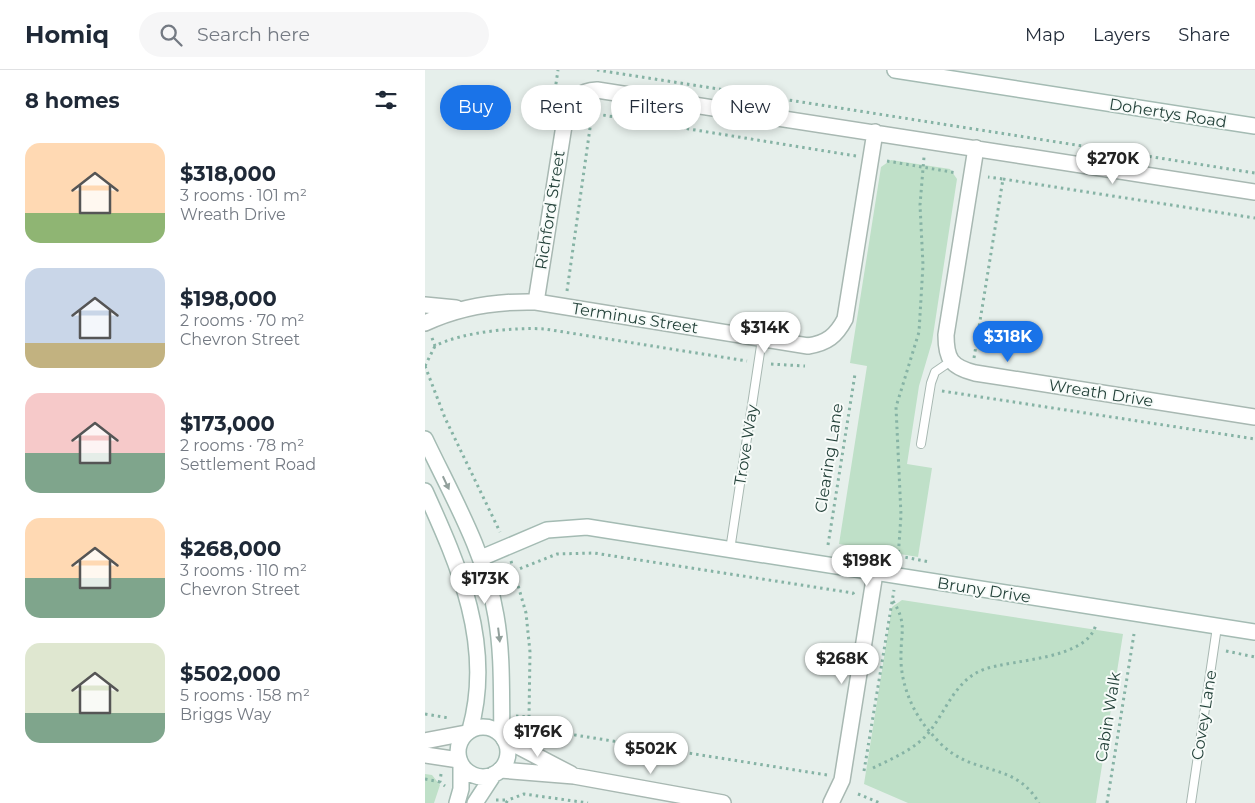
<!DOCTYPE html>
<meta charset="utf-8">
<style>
:root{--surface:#fff;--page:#f6f6f7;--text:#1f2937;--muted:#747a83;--line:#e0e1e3;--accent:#1a73e8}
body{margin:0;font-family:Montserrat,sans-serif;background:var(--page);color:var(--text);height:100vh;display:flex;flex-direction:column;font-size:19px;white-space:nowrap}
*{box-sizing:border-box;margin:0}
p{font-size:16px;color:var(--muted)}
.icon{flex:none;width:28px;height:28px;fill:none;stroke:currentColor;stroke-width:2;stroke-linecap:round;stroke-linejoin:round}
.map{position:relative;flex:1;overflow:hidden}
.details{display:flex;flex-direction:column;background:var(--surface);width:425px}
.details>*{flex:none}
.top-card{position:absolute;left:15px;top:15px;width:475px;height:45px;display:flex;gap:10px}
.price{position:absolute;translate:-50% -42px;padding:0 11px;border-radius:18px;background:#fff;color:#222;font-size:16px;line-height:32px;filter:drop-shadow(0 1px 2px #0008)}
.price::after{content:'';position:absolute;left:50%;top:30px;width:15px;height:11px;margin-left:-8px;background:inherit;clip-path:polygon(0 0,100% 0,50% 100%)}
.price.active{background:var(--accent);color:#fff}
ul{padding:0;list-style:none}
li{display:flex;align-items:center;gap:15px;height:125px;padding:0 25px}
li span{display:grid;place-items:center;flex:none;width:140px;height:100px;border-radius:15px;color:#555}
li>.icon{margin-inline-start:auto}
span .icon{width:60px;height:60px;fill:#fffc;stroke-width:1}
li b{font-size:21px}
h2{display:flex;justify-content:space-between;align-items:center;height:60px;padding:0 25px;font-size:21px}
.chip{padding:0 18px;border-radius:22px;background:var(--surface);box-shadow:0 2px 8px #0003;font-size:18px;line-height:45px}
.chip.active{background:var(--accent);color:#fff}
header{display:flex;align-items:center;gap:30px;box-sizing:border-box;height:70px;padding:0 25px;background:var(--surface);border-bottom:1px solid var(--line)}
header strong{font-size:24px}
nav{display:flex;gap:28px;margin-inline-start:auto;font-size:18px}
.search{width:350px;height:45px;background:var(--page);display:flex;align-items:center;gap:12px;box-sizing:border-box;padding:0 18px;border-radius:28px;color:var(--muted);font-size:19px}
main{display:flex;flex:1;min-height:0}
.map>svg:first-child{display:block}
.green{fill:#bfe0c8}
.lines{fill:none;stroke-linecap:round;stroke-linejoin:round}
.lane-casing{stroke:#a8b8b2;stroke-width:10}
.street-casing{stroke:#a8b8b2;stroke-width:18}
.secondary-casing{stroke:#a4bbb3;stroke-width:18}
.path{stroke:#86b3a5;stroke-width:3;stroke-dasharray:2.5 4;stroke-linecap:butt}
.lane{stroke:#fff;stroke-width:8}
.street{stroke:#fff;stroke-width:15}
.secondary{stroke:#fff;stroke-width:15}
.oneway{fill:#92a09c}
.labels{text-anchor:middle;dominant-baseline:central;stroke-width:4;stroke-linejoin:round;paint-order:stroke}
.street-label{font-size:16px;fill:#24423a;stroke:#f7fbf9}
</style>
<header>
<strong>Homiq</strong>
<div class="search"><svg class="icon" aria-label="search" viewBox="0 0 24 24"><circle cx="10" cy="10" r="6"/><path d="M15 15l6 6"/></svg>Search here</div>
<nav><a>Map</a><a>Layers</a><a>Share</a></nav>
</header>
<main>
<section class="details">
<h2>8 homes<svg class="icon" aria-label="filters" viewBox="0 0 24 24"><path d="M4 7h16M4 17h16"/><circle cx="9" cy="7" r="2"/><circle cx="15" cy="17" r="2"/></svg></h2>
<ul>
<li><span style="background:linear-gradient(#ffd9b3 70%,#8fb573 0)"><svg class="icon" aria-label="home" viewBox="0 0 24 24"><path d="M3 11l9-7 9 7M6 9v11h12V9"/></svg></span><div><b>$318,000</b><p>3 rooms · 101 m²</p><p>Wreath Drive</p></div></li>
<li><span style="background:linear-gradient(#c9d6e8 75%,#c2b280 0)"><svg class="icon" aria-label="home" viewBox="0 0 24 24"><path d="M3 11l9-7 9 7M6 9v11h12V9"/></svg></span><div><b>$198,000</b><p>2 rooms · 70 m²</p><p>Chevron Street</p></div></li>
<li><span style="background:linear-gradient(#f6c9c9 60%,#7fa58c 0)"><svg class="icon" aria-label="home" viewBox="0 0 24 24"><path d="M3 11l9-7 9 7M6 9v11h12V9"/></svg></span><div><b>$173,000</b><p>2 rooms · 78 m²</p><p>Settlement Road</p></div></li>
<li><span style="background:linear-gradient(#ffd9b3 60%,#7fa58c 0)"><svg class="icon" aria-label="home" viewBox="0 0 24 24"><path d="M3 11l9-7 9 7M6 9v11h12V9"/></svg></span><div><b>$268,000</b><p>3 rooms · 110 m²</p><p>Chevron Street</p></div></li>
<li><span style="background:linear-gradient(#dfe7d0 70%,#7fa58c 0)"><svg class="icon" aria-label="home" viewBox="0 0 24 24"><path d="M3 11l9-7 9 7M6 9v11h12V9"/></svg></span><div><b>$502,000</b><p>5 rooms · 158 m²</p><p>Briggs Way</p></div></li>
</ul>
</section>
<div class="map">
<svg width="830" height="733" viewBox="0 0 830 733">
<rect width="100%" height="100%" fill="#e6efeb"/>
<!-- green -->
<path class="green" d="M466 90 525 99 532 109 507 272 494 316 482 394 507 398 493 487 414 474 442 296 425 293 456 97Z
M477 530 698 564 671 733H483L439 714 467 537Z
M0 704 7 705 15 715 9 733H0Z"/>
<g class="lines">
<!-- lane casing -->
<g class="lane-casing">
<path id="lane" d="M496 374 506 313 510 302 526 291
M305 480 337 269
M766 733 792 557"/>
</g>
<!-- street casing -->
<g class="street-casing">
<path id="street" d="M551 78 521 265C521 289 526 297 550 303L830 347
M111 232 141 43C146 27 156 21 172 20L830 122
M0 235 31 238
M0 253C34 237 74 231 111 232L383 276C402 273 411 266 420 249L450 62
M79 669 146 704
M0 671 41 663
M0 685 34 690
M75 700 149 706 298 733
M406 733 417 710 450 503"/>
</g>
<!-- secondary casing -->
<g class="secondary-casing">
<path id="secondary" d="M470 0 830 56
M0 369C27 426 61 484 71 546 78 586 76 625 77 665
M0 421C34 496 69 575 45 660
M56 488 122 460 162 457 830 562
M33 682a25 25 0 1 1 50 0a25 25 0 1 1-50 0Z
M32 733 36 719V695
M50 733 69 704"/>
</g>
<!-- path -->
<path class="path" d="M172 0 830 103
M129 27 133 0
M159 42 431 86
M462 91 532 103
M578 109 830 148
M142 221 167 44
M7 268 10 276C36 262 90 257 120 259L322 291
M549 288 578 109 563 107
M346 294 380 296
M0 296 20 348 75 462
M0 296 10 276
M517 321 830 369
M403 475 430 304
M474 486 505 492
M473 489 476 445 471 337 494 262 498 195 495 135 499 87
M86 491 101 543 105 582 104 647 91 646
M89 501 132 484 169 483 428 523 430 527
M468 531C482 553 476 561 476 585 475 612 487 642 505 662 511 669 519 678 527 683 557 704 592 695 614 733
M801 581 830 587
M0 644 24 648
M104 647 112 659 402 705
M448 698C468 688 491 679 505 661 522 639 531 609 560 599 589 589 663 590 671 554
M439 701 469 520
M16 704 15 712 20 716
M0 709 15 712
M433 724 455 733
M71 730H83
M81 733 83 730 99 724 163 733
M682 733 709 564"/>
<!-- lane -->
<use href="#lane" class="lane"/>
<!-- street -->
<use href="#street" class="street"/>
<!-- secondary -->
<use href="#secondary" class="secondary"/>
</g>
<!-- one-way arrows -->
<defs><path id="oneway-solid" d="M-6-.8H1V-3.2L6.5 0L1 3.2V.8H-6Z" transform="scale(1.25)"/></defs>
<g class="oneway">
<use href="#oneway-solid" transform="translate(21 413) rotate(65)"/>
<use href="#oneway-solid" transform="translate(74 565) rotate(83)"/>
</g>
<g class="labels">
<!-- street labels -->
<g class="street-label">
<text transform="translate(743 43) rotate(9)">Dohertys Road</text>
<text transform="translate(125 140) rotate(-81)">Richford Street</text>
<text transform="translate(210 248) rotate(9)">Terminus Street</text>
<text transform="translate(676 323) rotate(9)">Wreath Drive</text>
<text transform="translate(321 375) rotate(-81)">Trove Way</text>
<text transform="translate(404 388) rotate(-81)">Clearing Lane</text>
<text transform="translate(559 520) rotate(9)">Bruny Drive</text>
<text transform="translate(779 645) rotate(-81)">Covey Lane</text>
<text transform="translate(683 647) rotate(-81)">Cabin Walk</text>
</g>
</g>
</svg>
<b class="price" style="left:688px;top:115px">$270K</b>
<b class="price" style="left:340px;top:284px">$314K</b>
<b class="price active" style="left:583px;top:293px">$318K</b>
<b class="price" style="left:442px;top:517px">$198K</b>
<b class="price" style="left:60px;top:535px">$173K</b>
<b class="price" style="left:417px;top:615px">$268K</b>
<b class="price" style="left:113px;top:688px">$176K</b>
<b class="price" style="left:226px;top:705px">$502K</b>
<div class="top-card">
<a class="chip active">Buy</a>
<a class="chip">Rent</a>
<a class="chip">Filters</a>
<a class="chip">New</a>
</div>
</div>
</main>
